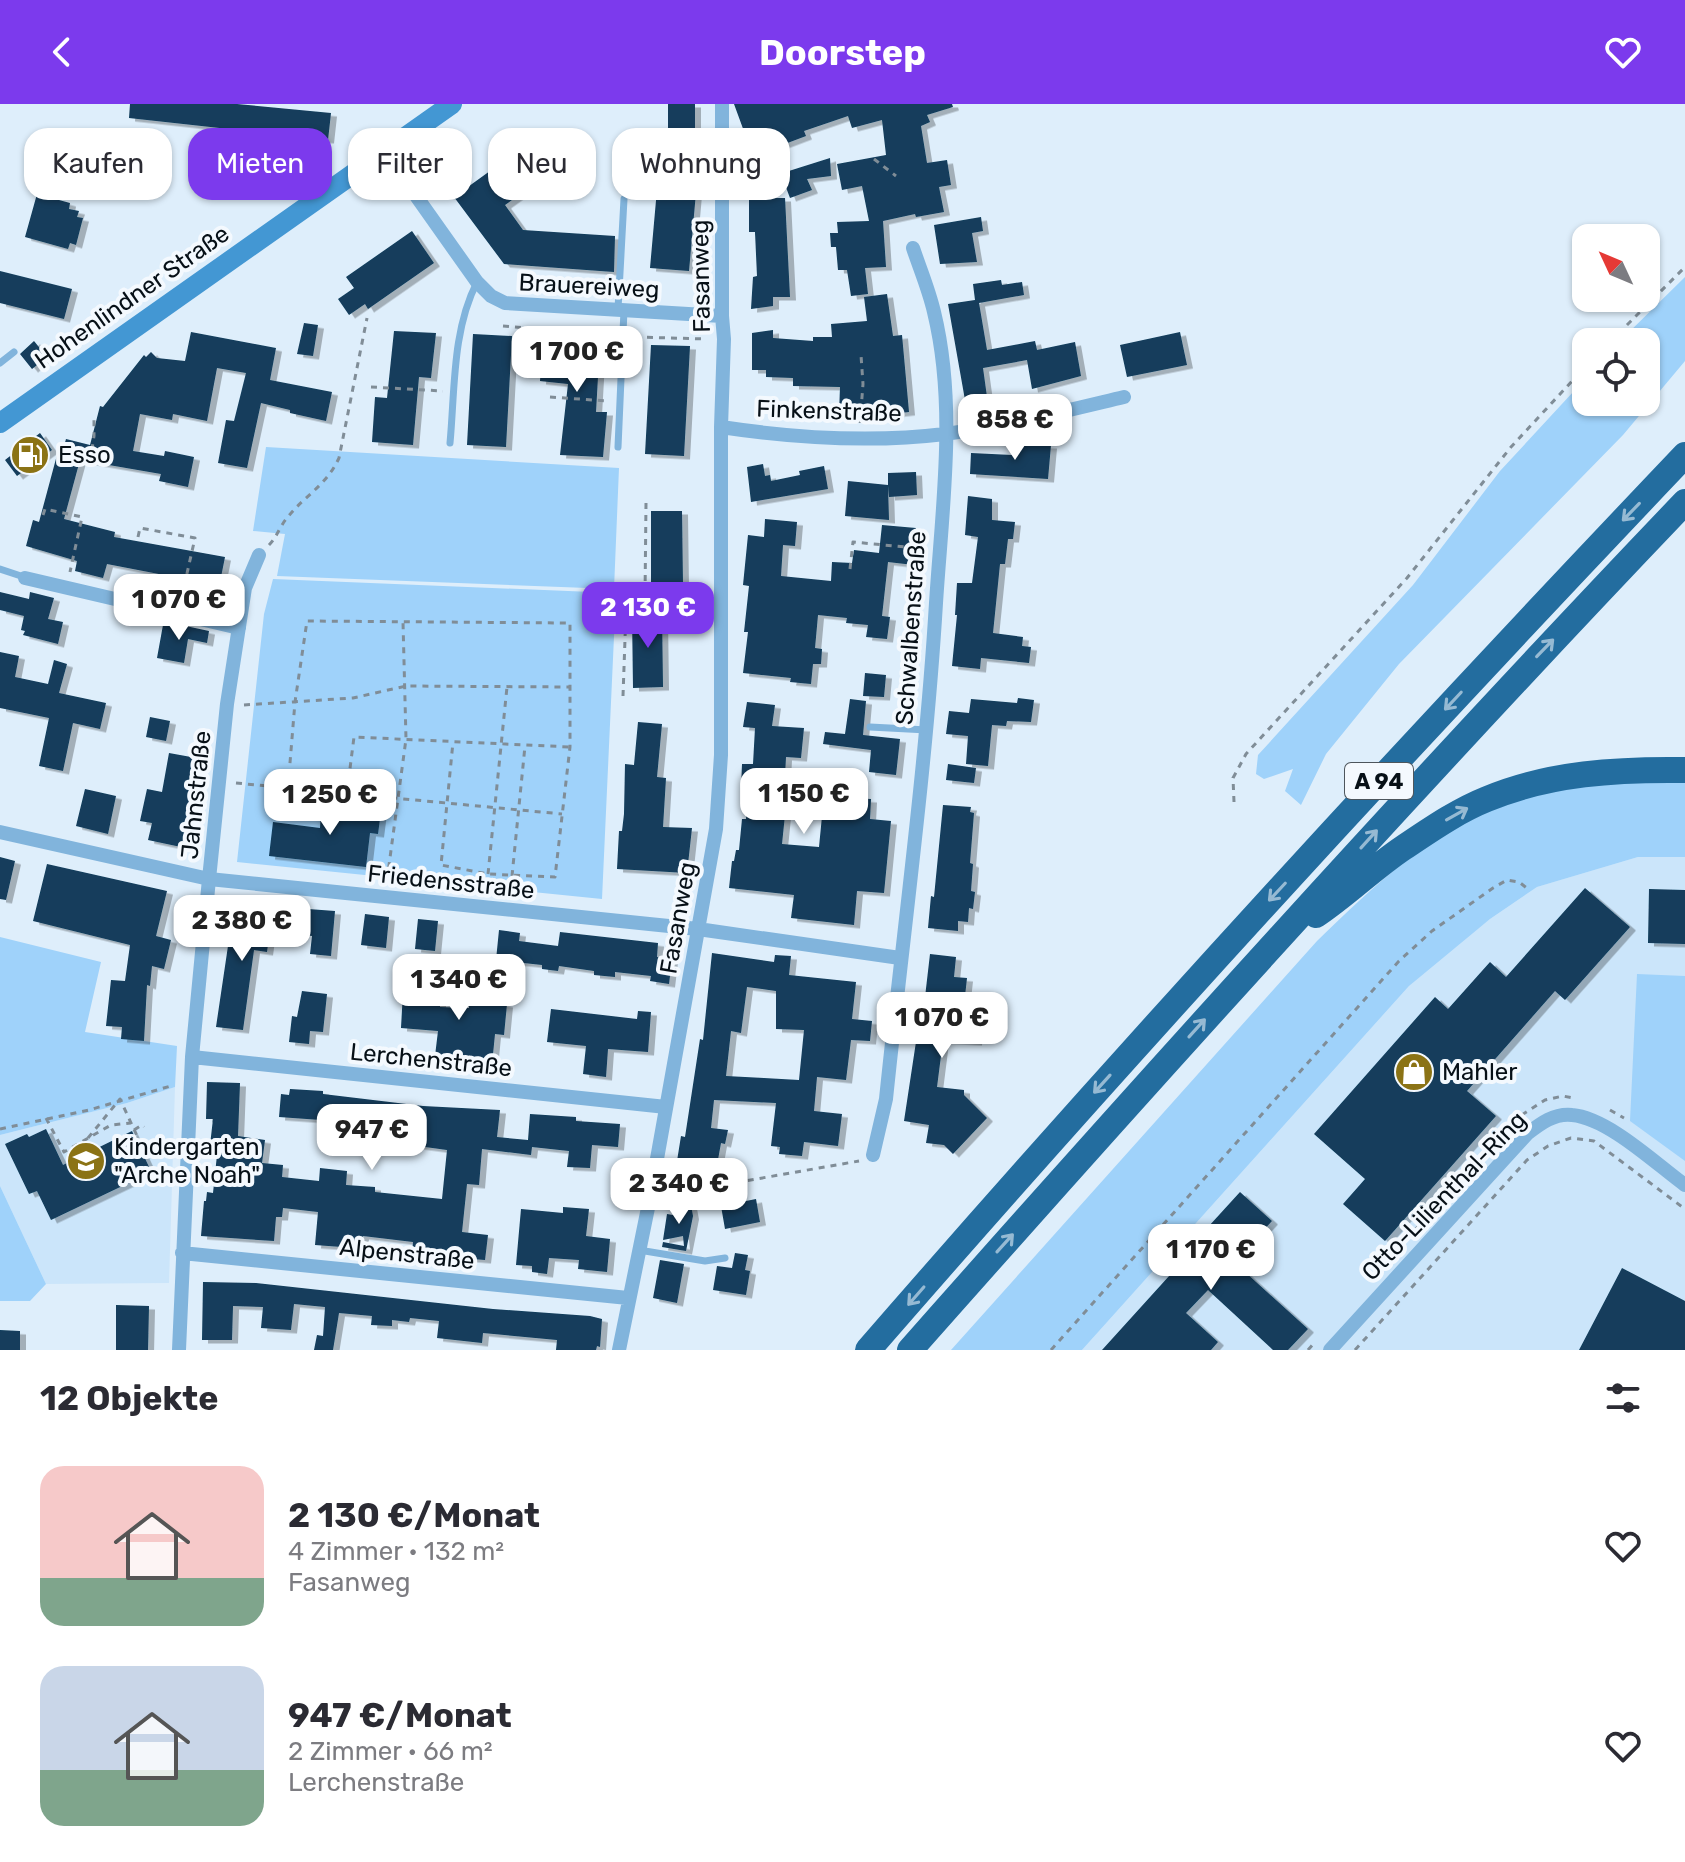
<!DOCTYPE html>
<html lang="de">
<meta charset="utf-8">
<style>
:root{--surface:#fff;--page:#f2f2f3;--text:#2b2b33;--muted:#7c7c81;--accent:#7c3aed}
body{margin:0;font-family:Rubik,sans-serif;background:var(--page);color:var(--text);height:100vh;display:flex;flex-direction:column;font-size:30px;white-space:nowrap}
*{box-sizing:border-box;margin:0}
p{font-size:26px;color:var(--muted)}
.icon{flex:none;width:44px;height:44px;fill:none;stroke:currentColor;stroke-width:2;stroke-linecap:round;stroke-linejoin:round}
.map{position:relative;height:1246px;overflow:hidden}
.panel{display:flex;flex-direction:column;background:var(--surface);flex:1}
.panel>*{flex:none}
.guide{position:absolute;left:24px;top:24px;width:800px;height:72px;display:flex;gap:16px}
.needle{width:52px;rotate:314deg}
.buttons{position:absolute;left:1572px;top:120px;display:grid;gap:16px}
.buttons a{display:grid;place-items:center;width:88px;height:88px;border-radius:16px;background:var(--surface);box-shadow:0 2px 6px #0004;font-size:40px}
.price{position:absolute;translate:-50% -68px;padding:0 18px;border-radius:16px;background:#fff;color:#222;font-size:26px;line-height:52px;filter:drop-shadow(0 2px 4px #0008)}
.price::after{content:'';position:absolute;left:50%;top:48px;width:24px;height:18px;margin-left:-12px;background:inherit;clip-path:polygon(0 0,100% 0,50% 100%)}
.price.current{background:var(--accent);color:#fff}
ul{padding:0;list-style:none}
li{display:flex;align-items:center;gap:24px;height:200px;padding:0 40px}
li span{display:grid;place-items:center;flex:none;width:224px;height:160px;border-radius:24px;color:#555}
li>.icon{margin-inline-start:auto}
span .icon{width:96px;height:96px;fill:#fffc;stroke-width:1}
li b{font-size:34px}
h2{display:flex;justify-content:space-between;align-items:center;height:96px;padding:0 40px;font-size:34px}
.chip{padding:0 28px;border-radius:24px;background:var(--surface);box-shadow:0 2px 6px #0004;font-size:28px;line-height:72px}
.chip.current{background:var(--accent);color:#fff}
header{display:flex;justify-content:space-between;align-items:center;height:104px;padding:0 40px;background:var(--accent);color:#fff;font-size:36px;font-weight:700}
.map>svg:first-child{display:block}
.built{fill:#cbe5fa}
.green{fill:#9fd2fa}
.building{fill:#123d5b;fill-rule:evenodd;filter:url(#shadow)}
.lines{fill:none;stroke-linecap:round;stroke-linejoin:round}
.path{stroke:#808d97;stroke-width:3;stroke-dasharray:6 6;stroke-linecap:butt}
.lane{stroke:#81b4dc;stroke-width:7}
.street{stroke:#81b4dc;stroke-width:14}
.secondary{stroke:#4397d3;stroke-width:20}
.highway{stroke:#236d9f;stroke-width:26}
.oneway{stroke:#96bad3}
.labels{text-anchor:middle;dominant-baseline:central;stroke-width:8;stroke-linejoin:round;paint-order:stroke}
.shield{fill:#f4f9fe;stroke:#4e565c;stroke-width:2}
.shield-label{font-size:22px;font-weight:bold;fill:#071017}
.street-label{font-size:24px;fill:#071017;stroke:#f4f9fe}
.poi-label{font-size:24px;fill:#071017;stroke:#f4f9fe;text-anchor:start}
</style>
<header><svg class="icon" aria-label="back" viewBox="0 0 24 24"><path d="M15 5l-7 7 7 7"/></svg>Doorstep<svg class="icon" aria-label="heart" viewBox="0 0 24 24"><path d="M12 20l-8-8c-3-5 5-10 8-4 3-6 11-1 8 4z"/></svg></header>
<div class="map">
<svg width="1685" height="1246" viewBox="0 0 1685 1246">
<defs>
<filter id="shadow"><feDropShadow dx="6" dy="3.5" stdDeviation="0" flood-color="#0004"/></filter>
</defs>
<rect width="100%" height="100%" fill="#deeefb"/>
<!-- built -->
<path class="built" d="M1638 753H1685V1246H1082L1409 882 1440 854 1490 815 1537 783Z
M175 983 169 1179 46 1180 0 1082V1031L127 999Z"/>
<!-- green -->
<path class="green" d="M1685 173V257L1623 331 1399 560 1326 650 1301 701 1285 687 1293 665 1264 675 1256 670 1258 651 1413 481 1500 367 1586 274V298H1646V238H1619Z
M266 343 619 364 614 485 277 472 285 430 253 427Z
M273 475 616 489 602 795 237 758 264 510Z
M1615 678 1685 679V753H1638L1537 783 1490 815 1409 882 1082 1246H951L1317 837C1375 781 1434 723 1512 698 1546 687 1581 683 1615 678Z
M0 833 101 858 85 928 177 942 175 983 127 999 0 1031Z
M1637 870 1685 872V1057L1630 1017Z
M0 1082 46 1180 30 1197H0Z"/>
<!-- building -->
<path class="building" d="M130 0H237L331 9 328 36 129 14Z
M668 0H695V24L668 25Z
M734 0H952L953 3 927 11 930 18 921 22 927 59 947 56 951 81 939 83 944 108 916 113 915 110 883 117 886 163 865 164 868 190 851 192 847 166H838L836 143H831L830 129H838L837 118 869 117 862 82 842 86 837 60 886 51 882 16 852 24 848 12 804 27 806 32 753 52Z
M537 33 558 63 505 101 523 126 615 132 614 168 504 160 454 93Z
M830 54 831 72 807 75 812 86 790 94 784 78 774 79 773 72Z
M658 74 697 77 689 167 650 164Z
M37 90 70 99 69 105 79 107 77 113 83 114 76 141 70 139 68 145 25 133Z
M749 94H785L790 193H773V202L751 205 753 173 757 172 755 128H749Z
M981 113 983 127 972 129 977 158 940 160 934 121Z
M412 127 434 159 368 205 365 200 349 211 338 195 354 184 346 173Z
M0 167 72 185 64 215 0 199Z
M1001 176 1002 181 1022 178 1024 191 979 199 987 246 1035 237 1037 246 1075 238 1081 272 1032 285 1027 256 983 264 987 293 965 296 948 200 975 196 973 180Z
M887 190 893 232 902 231 909 308 864 313V310H839L840 283 793 282V274L766 273V266H752V229L773 226V234L813 237V233H832L831 220 867 217 864 193Z
M304 219 318 221 313 252 297 250Z
M394 227 436 229 431 274 419 273 413 341 372 338 375 293 387 294Z
M191 228 276 244 270 276 332 288 326 317 290 309V306L261 299 247 364 218 359 226 316 234 317 246 269 217 264 207 317 173 310 172 316 140 310 133 347 164 352 165 347 194 353 188 383 159 377 161 370 80 356 64 415 115 428 114 433 225 453 214 508 185 501 190 476 107 460 103 474 75 467 77 457 26 442 33 416 39 418 57 351 60 356 66 335 90 341 100 302 103 303 144 251 146 253 151 248 157 254 185 257Z
M1180 228 1187 261 1127 273 1120 241Z
M473 230 512 232 506 343 467 341Z
M558 235 600 237 596 308H607L603 353 560 351 568 280 540 277 543 237 558 238Z
M34 237 47 253 32 265 20 250Z
M651 241 690 242 684 352 645 350Z
M40 329 52 346 17 372 5 356Z
M1011 339 1051 341 1048 375 970 370 971 349 1012 351Z
M763 360 765 372 770 371 771 377 800 371 799 367 824 362 828 385 751 398 747 363Z
M916 368 917 391 889 393 888 382 889 416 845 412 848 377 888 381V369Z
M968 392 992 395V416L1015 418 1013 435H1008L1005 460H1000L993 529 1023 533 1022 542 1031 543 1029 559 981 554 980 565 952 562 957 511H955L957 479H972L978 433 965 431Z
M651 407H682L683 481H651Z
M765 415 797 418 795 442 783 441 781 472 831 477 832 458 852 459 854 446 879 449 882 421 916 424 914 461 888 458 882 512 890 513 887 535 866 533 868 521 846 519 847 514 818 511 815 544 822 545 821 560H813L811 580 790 578 791 574 743 569 748 528H744L749 482 743 481 748 431 764 433Z
M0 488 29 495 30 488 54 494 48 515 63 518 58 540 23 531 25 527 21 526 24 512 0 506Z
M662 509 663 583 633 584 632 510Z
M163 521 180 524 181 521 209 527 207 539 188 535 184 559 157 554Z
M0 548 19 552 15 573 48 580 54 556 67 560 59 589 106 599 100 625 73 619 63 667 39 662 49 614 0 604Z
M865 569 886 571 884 593 863 592Z
M1018 594 1034 596 1031 618 1007 617 1006 622 992 621 988 662 966 660 968 632 946 630 949 607 969 609 971 595 1017 599Z
M850 595 866 597 863 631 900 635 896 671 869 668 871 646 823 640 825 628 845 630Z
M747 598 775 601 772 622 804 624 801 654 786 653 784 691H787L782 740 819 743 823 702 852 705 853 694 871 695 870 715 891 717 884 789 857 787 854 821 791 814 794 791 729 784 732 757H734L736 746H739L742 715H746L749 685 741 684 742 660H753L755 624 743 623Z
M150 613 170 617 166 637 146 633Z
M638 618 662 620 657 673 666 674 663 723 692 724 687 769 617 765 619 727H622L624 710 625 660 634 661Z
M169 649 202 655 181 743 148 736 152 719 140 717 147 685 162 688Z
M948 660 976 664 974 679 946 676Z
M85 685 116 692 108 730 76 722Z
M352 696 382 699 378 730 370 729 366 763 269 752 273 718 320 724 321 709 350 712Z
M943 701 971 703 970 708 974 709 970 759 973 760 971 787 975 788 973 805 969 804 968 818 958 817V827L928 824 931 792 934 793Z
M0 753 15 757 6 796 0 795Z
M47 760 167 787 156 832 171 836 164 865 152 862 150 882 147 881 144 937 121 935 122 923 106 922 111 876 125 877 130 841 33 817Z
M1585 784 1630 823 1565 896 1555 887 1467 987 1496 1012 1385 1137 1343 1100 1365 1075 1314 1030 1435 893 1448 905 1490 858 1506 873Z
M1649 785 1685 786V840L1648 839Z
M238 800 273 804 267 848 254 846 243 926 216 923 228 842 232 843Z
M308 805 335 807 331 852 310 850 312 832 306 831Z
M365 810 389 813 386 844 361 841Z
M418 815 438 817 435 847 415 845Z
M499 826 520 829 519 837 558 842 560 828 658 839 657 853 672 855 669 880 650 877 651 872 615 868V873L594 871V867L559 862 558 867 542 865V861L496 856Z
M712 849 774 858 775 851 791 852 789 871 856 878 852 915 872 917 870 937 851 936 846 976 817 973 814 1007 842 1010 838 1042 804 1038 802 1052 779 1050 780 1043 771 1042 776 999 714 996 711 1024 728 1026 725 1040 721 1039 717 1061 677 1057 681 1032 685 1033 700 935 703 936ZM747 883 776 887V925L804 926 799 976 726 972 731 927 741 929Z
M930 850 956 853 954 873 967 874 963 910 978 911 976 938 943 936 937 983 964 986V991L987 1014 953 1050 944 1041 926 1039 929 1021 904 1017 919 918 922 919Z
M482 866 497 867 495 898 507 900 504 931 495 930 492 960 435 952 438 927 401 924 403 888 440 890V903L469 904V896H478Z
M302 887 327 890 323 928 310 927 309 940 289 938 292 912 297 913Z
M551 905 637 915 638 907 651 908 648 948 608 945 606 973 583 970 586 942 547 938Z
M207 978 240 979 238 1032 265 1036 262 1059 283 1061 282 1073 319 1077 320 1064 347 1067 346 1081 375 1083V1088L442 1095 447 1046 418 1042 419 1037 347 1028 349 1011 321 1008V1016L279 1013 281 990 289 991 290 985 323 987V990L423 1002 500 1006 497 1033 528 1036 530 1010 576 1013V1017L620 1020 618 1043 592 1041 590 1064 567 1063 569 1047 532 1043 531 1051 482 1045 479 1081 467 1080 462 1128 488 1131 485 1156 412 1150 413 1138 363 1132 361 1149 342 1147V1143L315 1141 318 1108 283 1104 282 1113H276L274 1137 201 1132 204 1097H206L207 1088 213 1089 217 1051 209 1050 213 1015H206Z
M46 1025 63 1061 132 1027 150 1065 137 1071 139 1074 51 1116 37 1087 29 1090 5 1040 27 1030 29 1033Z
M1240 1088 1272 1117 1234 1158 1308 1225 1288 1246H1273L1208 1186 1186 1209 1218 1238 1211 1246H1102L1170 1171 1167 1168Z
M756 1095 760 1118 725 1125 721 1102Z
M690 1096 693 1112 686 1147 662 1143 663 1138 684 1142 683 1132 663 1136 667 1110 679 1112 676 1099Z
M563 1103 589 1105 586 1132 610 1135 607 1168 578 1165 579 1156 549 1154 547 1170 532 1168V1162L516 1161 521 1105 563 1109Z
M735 1149 748 1151 745 1166 750 1167 746 1191 713 1186 717 1162 732 1164Z
M660 1156 684 1160 677 1199 653 1194Z
M1622 1164 1685 1197V1246H1579Z
M203 1178 256 1179 493 1205 590 1212 602 1215 600 1243 597 1242 596 1246H556L557 1236 483 1229 482 1239 437 1234 439 1217 410 1214 409 1218 392 1216V1222L371 1221 372 1212 339 1209 333 1246H314L317 1231 323 1232 325 1203 294 1200 291 1226 261 1224 263 1203 233 1202 232 1236H202Z
M116 1201 149 1202 148 1246H116Z
M0 1226 20 1227V1246H0Z"/>
<g class="lines">
<!-- path -->
<path class="path" d="M874 55 896 72
M503 222 611 231
M635 233 707 235
M1610 238 1685 163
M371 283 443 287
M550 293 608 297
M860 319 863 280 861 251
M90 358 94 332V312
M646 399 645 493 707 507
M43 411 45 405 82 413 70 468
M138 433 140 424 195 434 181 496
M269 441C277 433 280 422 287 414 305 391 326 382 339 354L367 214
M850 465 853 438 926 445
M623 592 626 507 645 493
M244 601 353 594 406 582 571 583
M236 679 562 710
M288 683 295 598 307 517 570 519V643L555 773 488 770 441 761 453 638
M347 688 354 633 570 643
M1234 698 1233 674 1246 650 1407 474 1511 343 1586 262
M488 770 507 583
M512 772 525 642
M387 776 406 635 403 518
M1610 1006 1624 1014
M46 1014 64 1048 111 1021 131 1019
M0 1025 89 1006 174 981
M134 1026 142 1021 144 1023
M88 1034 120 995 144 1047
M665 1091 859 1057
M1384 1161 1511 1018 1545 996 1563 992 1573 994
M1051 1246 1399 857 1432 827 1493 784 1507 776 1519 778 1528 785
M1308 1246 1315 1238
M1355 1246 1527 1056 1548 1042 1571 1034 1594 1037 1685 1105"/>
<!-- lane -->
<path class="lane" d="M618 205 624 95
M0 259 14 248
M450 339C455 286 452 227 477 178
M618 343 624 206
M0 465 24 473
M870 623 927 626
M639 1146 705 1157 725 1154"/>
<!-- street -->
<path class="street" d="M386 46 414 89 477 178 491 192 505 199 722 212
M721 323C794 334 871 339 945 330 1006 322 1065 307 1124 293
M25 474 239 524
M0 728 209 775 698 825 900 854
M192 953 666 1003
M873 1051 886 995C903 830 926 665 936 499 942 404 957 302 934 208 929 186 920 165 913 144
M182 1149 628 1194
M179 1246 192 953 209 775 227 600 245 484 259 451
M619 1246 650 1094 716 725 721 651V323L724 235 722 212V0
M1330 1246 1527 1030C1540 1020 1554 1009 1572 1011 1608 1014 1656 1060 1685 1081"/>
<!-- secondary -->
<path class="secondary" d="M0 319 452 0"/>
<!-- highway -->
<path class="highway" d="M1316 811C1346 791 1372 765 1403 744 1430 726 1457 707 1487 695 1549 669 1618 665 1685 666
M868 1246C1133 941 1406 644 1685 351
M910 1246C1164 959 1420 675 1685 398"/>
</g>
<!-- one-way arrows -->
<defs><path id="oneway-shaft" d="M-6 0H5M1.5-3L5.5 0L1.5 3" fill="none" stroke-width="1.6" stroke-linecap="round" stroke-linejoin="round" transform="scale(2)"/></defs>
<g class="oneway">
<use href="#oneway-shaft" transform="translate(1631 408) rotate(134)"/>
<use href="#oneway-shaft" transform="translate(1545 544) rotate(-46)"/>
<use href="#oneway-shaft" transform="translate(1453 597) rotate(133)"/>
<use href="#oneway-shaft" transform="translate(1457 710) rotate(-29)"/>
<use href="#oneway-shaft" transform="translate(1369 735) rotate(-48)"/>
<use href="#oneway-shaft" transform="translate(1277 788) rotate(133)"/>
<use href="#oneway-shaft" transform="translate(1197 924) rotate(-48)"/>
<use href="#oneway-shaft" transform="translate(1102 980) rotate(132)"/>
<use href="#oneway-shaft" transform="translate(1005 1139) rotate(-48)"/>
<use href="#oneway-shaft" transform="translate(916 1192) rotate(131)"/>
</g>
<!-- icons -->
<defs>
<g id="fuel-disc" transform="scale(2)"><circle r="9.5" fill="#8b7315" stroke="#f4f9fe"/><path d="M-5.5-6h7V0h2V4h1.3V-2.5L3-4.5l.8-.8L6-3V5H2.5V1h-1V6h-7ZM-4.2-4.7v3.2H.2V-4.7Z" fill="#fff"/></g>
<g id="shop-disc" transform="scale(2)"><circle r="9.5" fill="#8b7315" stroke="#f4f9fe"/><path d="M-5-2.5h2.3a2.7 3.5 0 0 1 5.4 0H5L5.5 6h-11ZM-1.5-2.5h3a1.5 2.3 0 0 0-3 0Z" fill="#fff"/></g>
<g id="school-disc" transform="scale(2)"><circle r="9.5" fill="#8b7315" stroke="#f4f9fe"/><path d="M0-5L7-2L0 1L-7-2ZM-4 1L0 2.5L4 1V4Q0 6-4 4Z" fill="#fff"/></g>
</defs>
<g fill-rule="evenodd">
<use href="#fuel-disc" x="30" y="351"/>
<use href="#shop-disc" x="1414" y="968"/>
<use href="#school-disc" x="86" y="1057"/>
</g>
<g class="labels">
<!-- shield labels -->
<rect class="shield" x="1345" y="659" width="68" height="36" rx="6"/>
<g class="shield-label">
<text x="1379" y="677">A 94</text>
</g>
<!-- street labels -->
<g class="street-label">
<text transform="translate(701 172) rotate(-91)">Fasanweg</text>
<text transform="translate(589 182) rotate(3)">Brauereiweg</text>
<text transform="translate(132 193) rotate(-35)">Hohenlindner Straße</text>
<text transform="translate(829 307) rotate(2)">Finkenstraße</text>
<text transform="translate(911 524) rotate(-86)">Schwalbenstraße</text>
<text transform="translate(196 691) rotate(-84)">Jahnstraße</text>
<text transform="translate(451 778) rotate(6)">Friedensstraße</text>
<text transform="translate(678 814) rotate(-80)">Fasanweg</text>
<text transform="translate(431 956) rotate(6)">Lerchenstraße</text>
<text transform="translate(1444 1092) rotate(-46)">Otto-Lilienthal-Ring</text>
<text transform="translate(407 1150) rotate(6)">Alpenstraße</text>
</g>
<!-- poi labels -->
<g class="poi-label">
<text x="58" y="351">Esso</text>
<text x="1442" y="968">Mahler</text>
<text x="114" y="1043">Kindergarten<tspan x="114" dy="28">"Arche Noah"</tspan></text>
</g>
</g>
</svg>
<div class="buttons">
<a><svg class="needle" viewBox="-14 -14 28 28"><path d="M0-13l5 13h-10z" fill="#e53935"/><path d="M0 13l5-13h-10z" fill="#7c7c81"/></svg></a>
<a><svg class="icon" aria-label="locate" viewBox="0 0 24 24"><circle cx="12" cy="12" r="6"/><path d="M12 2v4M12 18v4M2 12h4M18 12h4"/></svg></a>
</div>
<b class="price" style="left:577px;top:290px">1 700 €</b>
<b class="price" style="left:1015px;top:358px">858 €</b>
<b class="price" style="left:179px;top:538px">1 070 €</b>
<b class="price current" style="left:648px;top:546px">2 130 €</b>
<b class="price" style="left:804px;top:732px">1 150 €</b>
<b class="price" style="left:330px;top:733px">1 250 €</b>
<b class="price" style="left:242px;top:859px">2 380 €</b>
<b class="price" style="left:459px;top:918px">1 340 €</b>
<b class="price" style="left:942px;top:956px">1 070 €</b>
<b class="price" style="left:372px;top:1068px">947 €</b>
<b class="price" style="left:679px;top:1122px">2 340 €</b>
<b class="price" style="left:1211px;top:1188px">1 170 €</b>
<div class="guide">
<a class="chip">Kaufen</a>
<a class="chip current">Mieten</a>
<a class="chip">Filter</a>
<a class="chip">Neu</a>
<a class="chip">Wohnung</a>
</div>
</div>
<section class="panel">
<h2>12 Objekte<svg class="icon" aria-label="filters" viewBox="0 0 24 24"><path d="M4 7h16M4 17h16"/><circle cx="9" cy="7" r="2"/><circle cx="15" cy="17" r="2"/></svg></h2>
<ul>
<li><span style="background:linear-gradient(#f6c9c9 70%,#7fa58c 0)"><svg class="icon" aria-label="home" viewBox="0 0 24 24"><path d="M3 11l9-7 9 7M6 9v11h12V9"/></svg></span><div><b>2 130 €/Monat</b><p>4 Zimmer · 132 m²</p><p>Fasanweg</p></div><svg class="icon" aria-label="heart" viewBox="0 0 24 24"><path d="M12 20l-8-8c-3-5 5-10 8-4 3-6 11-1 8 4z"/></svg></li>
<li><span style="background:linear-gradient(#c9d6e8 65%,#7fa58c 0)"><svg class="icon" aria-label="home" viewBox="0 0 24 24"><path d="M3 11l9-7 9 7M6 9v11h12V9"/></svg></span><div><b>947 €/Monat</b><p>2 Zimmer · 66 m²</p><p>Lerchenstraße</p></div><svg class="icon" aria-label="heart" viewBox="0 0 24 24"><path d="M12 20l-8-8c-3-5 5-10 8-4 3-6 11-1 8 4z"/></svg></li>
</ul>
</section>
